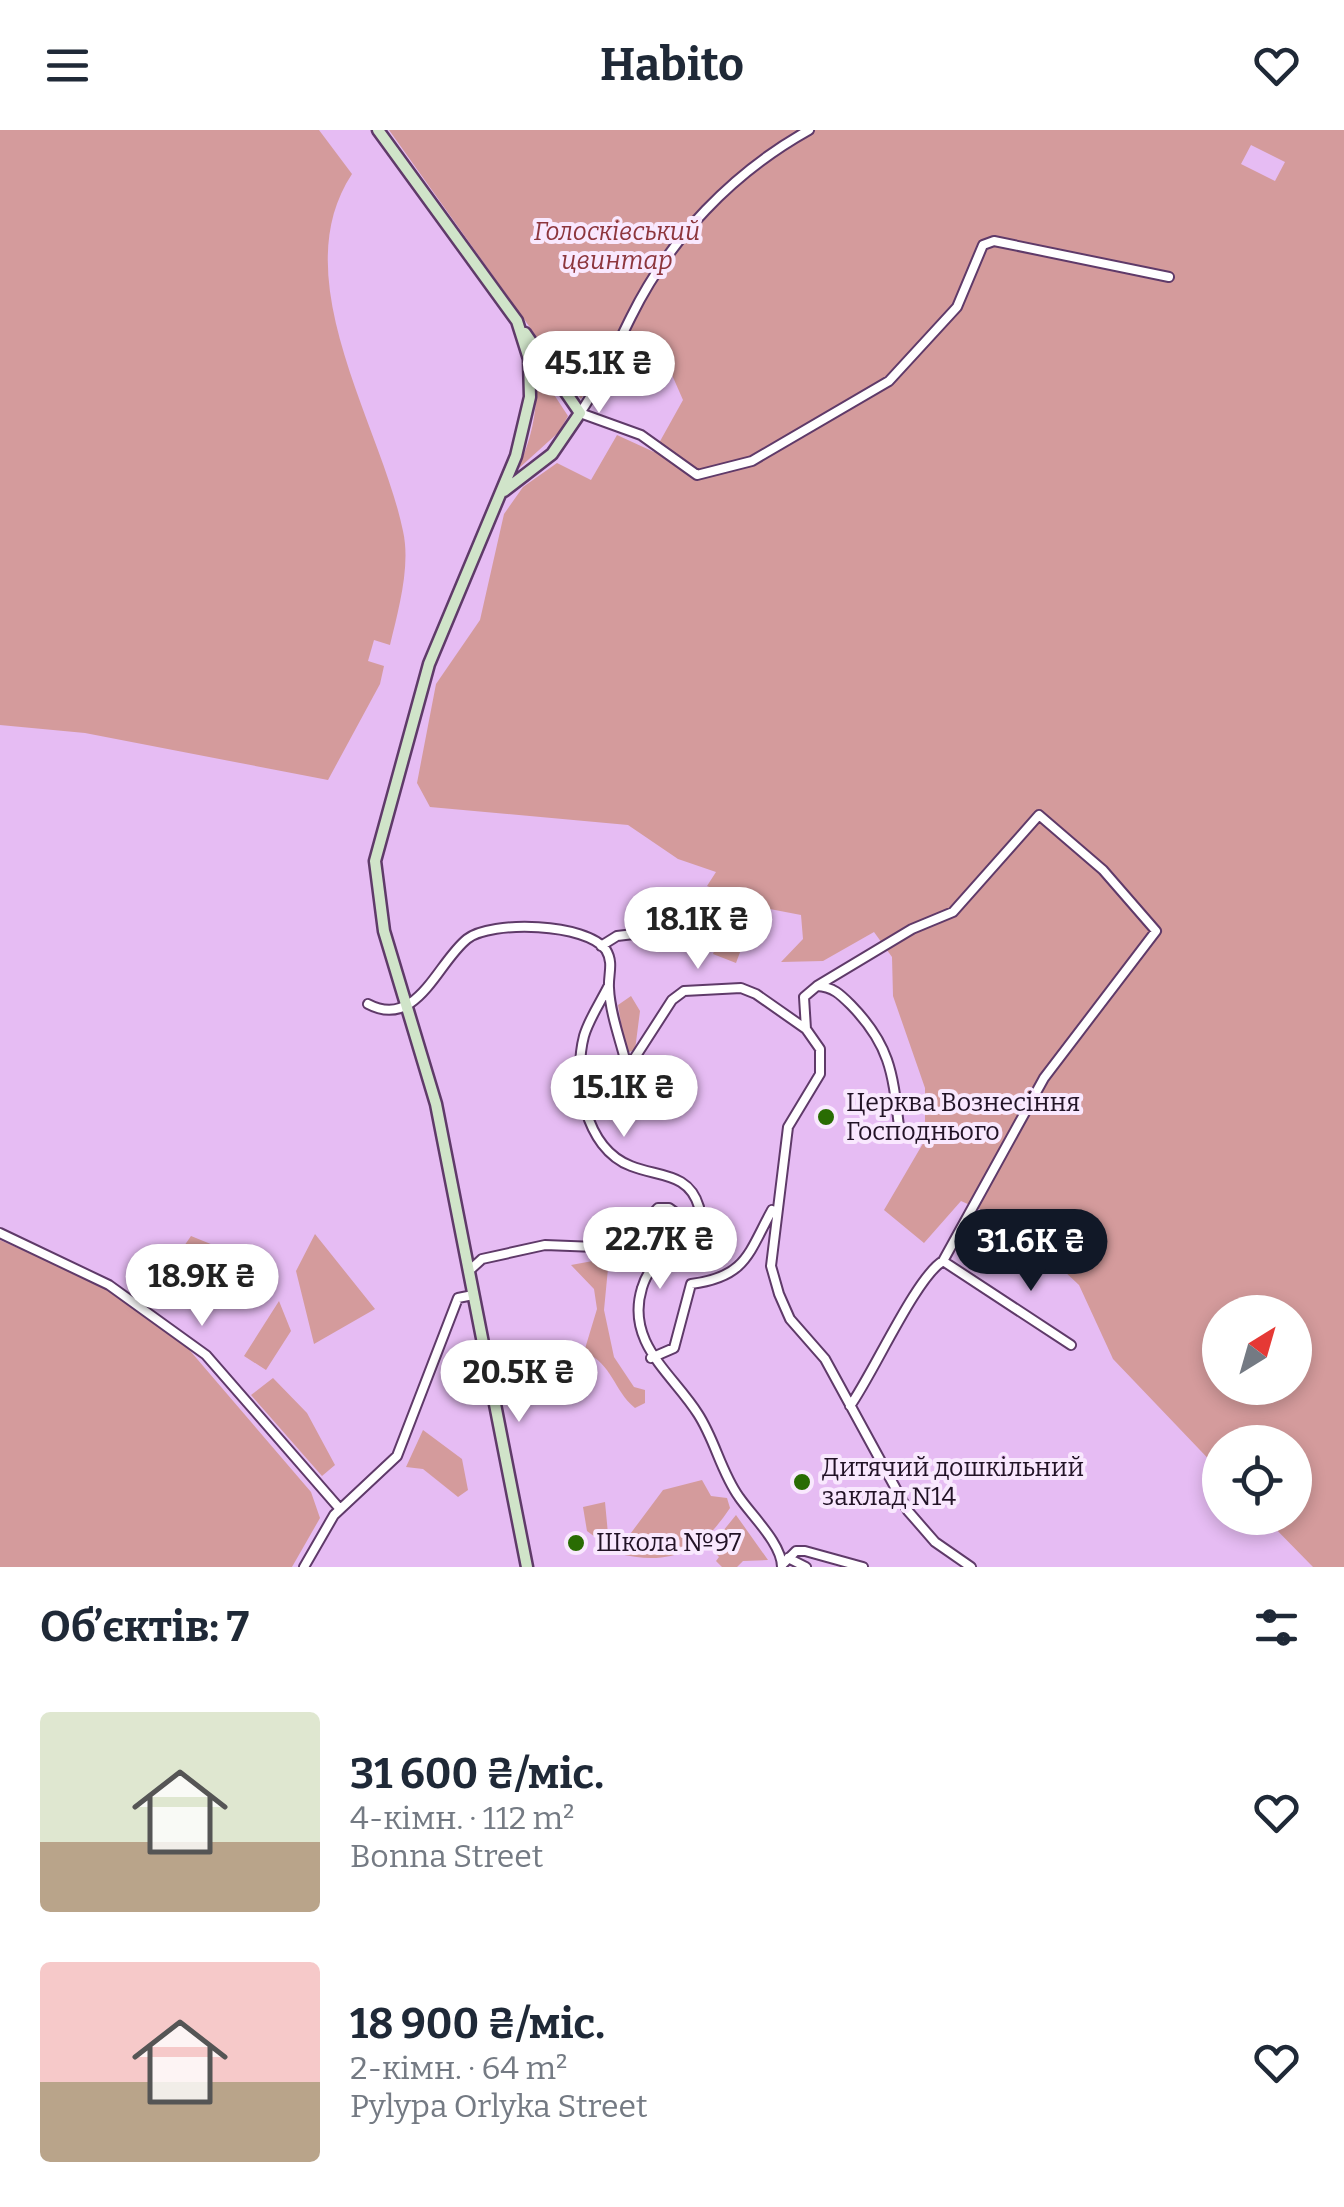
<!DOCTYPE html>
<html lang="uk">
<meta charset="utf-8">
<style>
:root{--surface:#fff;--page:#f6f6f7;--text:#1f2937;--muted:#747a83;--accent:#111827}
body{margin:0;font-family:Bitter,serif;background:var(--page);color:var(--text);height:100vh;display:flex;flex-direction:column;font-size:38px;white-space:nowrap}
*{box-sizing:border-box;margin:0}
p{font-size:32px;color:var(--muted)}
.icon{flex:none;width:55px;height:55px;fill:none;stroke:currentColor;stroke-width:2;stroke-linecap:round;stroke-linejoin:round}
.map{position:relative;height:1437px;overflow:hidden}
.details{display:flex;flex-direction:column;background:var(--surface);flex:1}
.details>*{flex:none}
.needle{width:65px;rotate:37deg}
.tools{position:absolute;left:1202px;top:1165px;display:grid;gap:20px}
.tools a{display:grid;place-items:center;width:110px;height:110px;border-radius:50%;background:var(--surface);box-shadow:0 5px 15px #0003;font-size:50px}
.price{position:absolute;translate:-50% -85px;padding:0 22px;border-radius:35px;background:#fff;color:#222;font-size:32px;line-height:65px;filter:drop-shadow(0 2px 5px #0008)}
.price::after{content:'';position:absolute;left:50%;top:60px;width:30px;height:22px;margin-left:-15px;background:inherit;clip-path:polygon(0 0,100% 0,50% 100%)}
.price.selected{background:var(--accent);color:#fff}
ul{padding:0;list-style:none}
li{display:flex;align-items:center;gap:30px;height:250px;padding:0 40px}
li span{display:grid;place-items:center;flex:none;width:280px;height:200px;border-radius:10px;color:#555}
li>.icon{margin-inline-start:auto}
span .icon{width:120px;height:120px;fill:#fffc;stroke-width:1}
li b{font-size:42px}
h2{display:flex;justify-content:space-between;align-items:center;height:120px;padding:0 40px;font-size:42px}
header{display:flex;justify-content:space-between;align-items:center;height:130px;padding:0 40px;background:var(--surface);font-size:45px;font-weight:700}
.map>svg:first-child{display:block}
.green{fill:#d49b9c;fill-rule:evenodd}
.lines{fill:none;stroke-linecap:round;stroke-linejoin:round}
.street-casing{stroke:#5f3a69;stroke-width:12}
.secondary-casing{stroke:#5f3a69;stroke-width:15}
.street{stroke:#fff;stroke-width:8}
.secondary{stroke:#d0e4c9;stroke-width:10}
.poi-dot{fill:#296c03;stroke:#f9e8fe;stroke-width:4}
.labels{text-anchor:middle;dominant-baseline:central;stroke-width:8;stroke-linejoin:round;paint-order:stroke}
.park-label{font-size:25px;font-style:italic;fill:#8d363d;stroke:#f9e8fe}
.poi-label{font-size:25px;fill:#221326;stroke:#f9e8fe;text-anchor:start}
</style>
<header><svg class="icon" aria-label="menu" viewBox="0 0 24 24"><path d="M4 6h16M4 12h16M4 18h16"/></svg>Habito<svg class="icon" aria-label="heart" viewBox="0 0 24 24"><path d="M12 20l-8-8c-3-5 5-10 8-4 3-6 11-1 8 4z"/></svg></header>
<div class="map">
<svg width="1344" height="1437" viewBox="0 0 1344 1437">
<rect width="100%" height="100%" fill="#e6bcf3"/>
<!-- green -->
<path class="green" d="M0 0H319L352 44C283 148 381 294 403 401 411 436 398 481 390 515L374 510 368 531 384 536 380 554 328 650 85 603 0 595Z
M389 0H1344V1437H1313L1265 1388H1295V1312H1220V1341L1113 1229 1079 1155 1015 1095 961 1071 924 1113 884 1080 925 1010V958L893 866 892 827 874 802 823 831 781 832 803 809 801 785 754 776 707 756 716 742 678 729 628 695 430 677 417 653 436 554 480 490 504 384 523 357 557 333 591 350 617 305 654 322 683 270 665 229 604 234 581 269ZM1251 15 1285 32 1275 51 1241 34ZM1220 1182H1295V1258H1220Z
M536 237 568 286 559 302 518 339C534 303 538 276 536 237Z
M729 781 752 790 736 833 713 824Z
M631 866 640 881 635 920 626 923 618 875Z
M315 1104 375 1179 314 1214 296 1141Z
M191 1106 223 1119 240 1134 232 1157 216 1162 173 1132Z
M0 1110 99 1154 186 1216 311 1362 320 1388 292 1437H0Z
M609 1128 604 1180 614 1227 634 1257 645 1260V1273L635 1278C613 1260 613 1234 584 1222L597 1179 594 1159 571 1135Z
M279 1171 291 1201 266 1240 244 1226Z
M273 1248 307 1283 335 1335 322 1346 251 1265Z
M423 1300 462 1329 468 1360 458 1367 423 1339 406 1337Z
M702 1350 711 1366 727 1368 730 1378C701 1422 670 1437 616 1423L663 1360Z
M605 1372 608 1404 595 1407 587 1401 583 1377Z
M736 1385 768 1430 743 1431 737 1437H722L716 1431 719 1427 710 1417Z"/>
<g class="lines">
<!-- street casing -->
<g class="street-casing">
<path id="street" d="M809 0C732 43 670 108 631 187 614 221 601 252 580 283L641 305 697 345 752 331 889 251 957 177 983 115 994 111 1169 147
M601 816 617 806 676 799
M817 856 912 799 953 782 1039 685 1103 740 1156 801 1044 948 943 1131
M608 857C600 873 589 889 584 906 573 948 584 1018 631 1036 658 1047 689 1042 699 1077 687 1108 651 1126 642 1158 625 1213 673 1244 698 1284 715 1310 721 1342 739 1367 752 1386 782 1414 782 1437
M368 874C417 900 437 833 467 809 491 790 587 793 606 820 614 833 608 845 609 858 610 883 620 909 626 933L632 932 672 870 684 861 741 858 756 864 806 899 820 919V944L788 997 771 1136 779 1164 790 1189 825 1229 908 1381 935 1412 971 1437
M806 899 804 867 817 856C833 857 840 864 851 875 893 918 893 948 900 1005
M0 1103 109 1155 206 1225 340 1379
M471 1139 482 1129 545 1115 621 1118 658 1078H669L690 1093
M651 1228 674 1218 691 1154C746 1147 748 1124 772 1080
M850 1276C873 1244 916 1147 943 1131L1071 1215
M788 1428 806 1437
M784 1433 796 1421H805L863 1437
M304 1437 334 1385 397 1326 458 1168 473 1165"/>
</g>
<!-- secondary casing -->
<g class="secondary-casing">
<path id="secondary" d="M378 0 517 191 529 229 530 267 516 326 429 534 375 731 384 801 436 974 527 1437
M504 361 552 324 580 283 525 203"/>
</g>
<!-- street -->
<use href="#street" class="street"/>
<!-- secondary -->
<use href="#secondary" class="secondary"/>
</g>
<!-- markers -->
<g class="poi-dot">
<circle cx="826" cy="987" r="10"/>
<circle cx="802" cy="1352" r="10"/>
<circle cx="576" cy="1413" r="10"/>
</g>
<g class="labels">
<!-- park labels -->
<g class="park-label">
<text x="617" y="102">Голосківський<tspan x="617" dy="29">цвинтар</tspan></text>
</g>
<!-- poi labels -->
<g class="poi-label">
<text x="846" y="973">Церква Вознесіння<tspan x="846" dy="29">Господнього</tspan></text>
<text x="822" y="1338">Дитячий дошкільний<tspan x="822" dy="29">заклад N14</tspan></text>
<text x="596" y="1413">Школа №97</text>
</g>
</g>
</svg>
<div class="tools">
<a><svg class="needle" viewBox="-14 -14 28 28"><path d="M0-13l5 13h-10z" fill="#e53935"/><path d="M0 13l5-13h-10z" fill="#747a83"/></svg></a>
<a><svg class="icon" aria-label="locate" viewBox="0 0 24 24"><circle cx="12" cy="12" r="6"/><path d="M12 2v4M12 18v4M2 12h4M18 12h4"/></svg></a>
</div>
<b class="price" style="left:599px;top:286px">45.1K ₴</b>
<b class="price" style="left:698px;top:842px">18.1K ₴</b>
<b class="price" style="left:624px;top:1010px">15.1K ₴</b>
<b class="price" style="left:660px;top:1162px">22.7K ₴</b>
<b class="price selected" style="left:1031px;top:1164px">31.6K ₴</b>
<b class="price" style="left:202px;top:1199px">18.9K ₴</b>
<b class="price" style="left:519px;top:1295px">20.5K ₴</b>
</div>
<section class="details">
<h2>Об’єктів: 7<svg class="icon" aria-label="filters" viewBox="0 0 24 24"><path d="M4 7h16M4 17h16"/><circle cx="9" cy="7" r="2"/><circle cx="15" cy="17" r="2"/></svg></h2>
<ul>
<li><span style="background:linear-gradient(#dfe7d0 65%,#b9a48a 0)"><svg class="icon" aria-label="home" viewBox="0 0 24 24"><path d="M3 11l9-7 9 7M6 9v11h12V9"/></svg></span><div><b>31 600 ₴/міс.</b><p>4-кімн. · 112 m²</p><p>Bonna Street</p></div><svg class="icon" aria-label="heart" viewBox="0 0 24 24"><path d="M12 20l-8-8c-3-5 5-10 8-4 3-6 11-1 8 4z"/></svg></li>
<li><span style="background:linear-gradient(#f6c9c9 60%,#b9a48a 0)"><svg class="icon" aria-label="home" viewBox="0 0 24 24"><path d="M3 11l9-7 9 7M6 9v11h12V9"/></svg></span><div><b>18 900 ₴/міс.</b><p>2-кімн. · 64 m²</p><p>Pylypa Orlyka Street</p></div><svg class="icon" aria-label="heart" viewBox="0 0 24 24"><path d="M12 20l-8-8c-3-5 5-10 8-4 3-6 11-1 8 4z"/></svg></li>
</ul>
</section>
